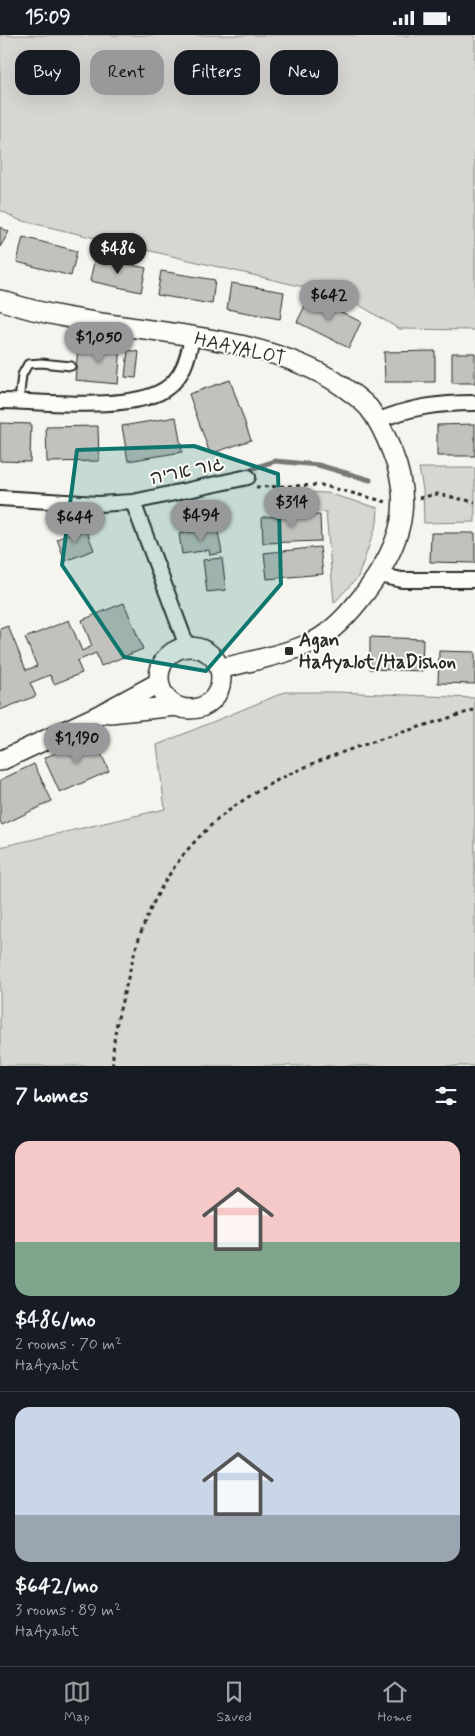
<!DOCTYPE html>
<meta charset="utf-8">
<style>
:root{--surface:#171b24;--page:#242831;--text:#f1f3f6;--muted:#9ea1a6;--line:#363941;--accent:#98999b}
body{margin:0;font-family:Mynerve,"Playpen Sans Hebrew",sans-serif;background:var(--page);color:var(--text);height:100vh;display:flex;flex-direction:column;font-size:19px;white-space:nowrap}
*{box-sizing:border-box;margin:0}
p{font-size:16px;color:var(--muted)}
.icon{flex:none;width:28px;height:28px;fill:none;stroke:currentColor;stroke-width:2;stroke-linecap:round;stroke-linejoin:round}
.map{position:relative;height:1031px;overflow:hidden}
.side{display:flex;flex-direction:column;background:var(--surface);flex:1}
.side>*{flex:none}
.hud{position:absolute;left:15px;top:15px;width:445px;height:45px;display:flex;gap:10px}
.price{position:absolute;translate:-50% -42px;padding:0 11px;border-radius:18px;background:var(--accent);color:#111;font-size:16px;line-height:32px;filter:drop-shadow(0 1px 2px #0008)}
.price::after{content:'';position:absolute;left:50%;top:30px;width:15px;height:11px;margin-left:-8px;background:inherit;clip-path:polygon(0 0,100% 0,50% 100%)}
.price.on{background:#222;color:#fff}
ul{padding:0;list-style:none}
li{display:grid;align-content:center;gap:10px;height:265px;padding:0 15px}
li+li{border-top:1px solid var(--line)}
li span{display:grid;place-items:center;height:155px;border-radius:15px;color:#555}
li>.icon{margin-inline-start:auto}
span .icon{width:90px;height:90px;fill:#fffc;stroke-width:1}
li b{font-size:21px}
h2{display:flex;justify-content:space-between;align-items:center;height:60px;padding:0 15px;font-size:21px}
.chip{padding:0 18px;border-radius:15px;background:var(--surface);box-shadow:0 5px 20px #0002;font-size:18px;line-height:45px}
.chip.on{background:var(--accent);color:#111}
.status{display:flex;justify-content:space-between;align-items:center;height:35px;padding:0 25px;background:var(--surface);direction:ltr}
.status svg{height:14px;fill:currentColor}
.dock{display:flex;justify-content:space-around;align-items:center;height:70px;border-top:1px solid var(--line);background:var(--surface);font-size:14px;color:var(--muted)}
.dock a{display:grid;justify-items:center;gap:2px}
.dock .on{color:var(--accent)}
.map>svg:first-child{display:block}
.green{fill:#d7d6d2;stroke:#81807e}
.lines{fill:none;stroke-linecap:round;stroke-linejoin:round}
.stream{stroke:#797877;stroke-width:5}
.building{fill:#c2c1be;stroke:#2b2b2b}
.lane-casing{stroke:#2b2b2b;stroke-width:11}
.street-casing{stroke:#2b2b2b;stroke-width:18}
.secondary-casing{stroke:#2b2b2b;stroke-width:22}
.path{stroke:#2b2b2b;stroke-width:3;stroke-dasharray:4 4;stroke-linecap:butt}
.lane{stroke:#fdfcf7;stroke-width:7}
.street{stroke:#fdfcf7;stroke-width:14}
.secondary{stroke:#fdfcf7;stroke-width:19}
.marked{fill:#0f766e;fill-opacity:0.2;stroke:#0f766e;stroke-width:4;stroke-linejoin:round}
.poi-dot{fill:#2b2b2b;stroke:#fdfcf7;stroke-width:2}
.labels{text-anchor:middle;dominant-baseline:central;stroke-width:4;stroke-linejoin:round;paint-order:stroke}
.street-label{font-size:19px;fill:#2b2b2b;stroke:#fdfcf7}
.poi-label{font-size:19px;font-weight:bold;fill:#2b2b2b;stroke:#fdfcf7;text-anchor:start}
</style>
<div class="status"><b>15:09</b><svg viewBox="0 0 49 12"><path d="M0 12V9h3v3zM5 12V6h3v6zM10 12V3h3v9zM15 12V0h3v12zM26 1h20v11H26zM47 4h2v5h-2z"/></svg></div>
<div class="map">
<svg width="475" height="1031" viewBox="0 0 475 1031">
<rect width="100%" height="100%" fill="#f5f4ef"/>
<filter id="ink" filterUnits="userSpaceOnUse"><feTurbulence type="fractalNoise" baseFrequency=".02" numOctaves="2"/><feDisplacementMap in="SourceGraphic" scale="10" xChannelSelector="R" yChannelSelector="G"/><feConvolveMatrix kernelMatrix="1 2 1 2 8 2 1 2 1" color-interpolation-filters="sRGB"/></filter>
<g filter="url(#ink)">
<!-- green -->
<path class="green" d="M0 0H475V295L399 294 346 262 19 185 0 175Z
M419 433H475V487L424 488 423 455Z
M300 457 327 458 378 473 377 488 358 542 334 568 326 477H302Z
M285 657H338L475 663V1031H0V812L165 774 157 710Z"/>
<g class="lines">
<!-- stream -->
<path class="stream" d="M242 437 275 426 318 430 370 445"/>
</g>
<!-- building -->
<path class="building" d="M0 192 9 197 0 212Z
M23 202 77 216 71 241 17 227Z
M95 222 146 233 141 257 90 246Z
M161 236 215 245 212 269 157 260Z
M231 248 284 257 280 284 227 274Z
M310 261 361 287 349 313 297 287Z
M96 307 121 309 118 349 75 345 78 313 95 314Z
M128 315 139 317 136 343 125 342Z
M435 316V347H385L384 317Z
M452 318H475V348H452Z
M230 345 251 405 210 419 189 359Z
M176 382 182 417 128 426 122 391Z
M0 388 31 389 30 427 0 426Z
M475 389V421H437V390Z
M98 391 99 426 47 427 46 392Z
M320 480 321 506 263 508 262 482Z
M85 492 94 515 65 526 57 504Z
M217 492 222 518 210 520 209 515 182 519 179 499Z
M431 498H475V528L430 527Z
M320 512 323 539 267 544 264 518Z
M222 523 226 555 207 557 203 525Z
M124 568 143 614 101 631 96 618 77 626 82 638 54 649 50 640 30 648 36 661 0 675V594L8 591 26 635 37 631 25 603 69 585 82 616 92 611 82 585Z
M370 602 423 604 422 636 370 634Z
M439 616 475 617V649L438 648Z
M93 701 109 736 60 758 44 723Z
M34 729 52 766 2 790 0 786V745Z"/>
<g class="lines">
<!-- lane casing -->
<g class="lane-casing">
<path id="lane" d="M19 366 22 340 28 329 41 328 71 331"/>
</g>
<!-- street casing -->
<g class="street-casing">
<path id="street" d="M0 366C42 366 128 377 164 355 183 343 188 323 192 302
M377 386C410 372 439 368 475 368
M0 463 98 469 133 467 248 442
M133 467 187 611
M379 540 402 545H475"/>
</g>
<!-- secondary casing -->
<g class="secondary-casing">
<path id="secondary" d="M0 265C104 302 236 288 333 345 345 353 359 362 369 373 379 386 386 401 392 417 404 446 407 476 395 506 383 538 342 596 308 609 281 621 249 626 220 634
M159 643a31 31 0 1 1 62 0a31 31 0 1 1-62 0Z
M110 678 176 671
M0 726 99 680 158 648"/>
</g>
<!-- path -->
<path class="path" d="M256 452 321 450 387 467
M419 463 437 459 475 467
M113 1031C112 996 122 968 130 935 174 751 318 725 474 675"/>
<!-- lane -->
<use href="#lane" class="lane"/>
<!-- street -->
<use href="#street" class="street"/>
<!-- secondary -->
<use href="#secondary" class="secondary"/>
</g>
</g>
<!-- marked area -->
<path class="marked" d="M194 411 278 439 281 549 206 636 124 622 62 530 77 415Z"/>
<!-- markers -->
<rect class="poi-dot" x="284" y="611" width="10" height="10" rx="2.5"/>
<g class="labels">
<!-- street labels -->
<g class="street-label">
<text transform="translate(240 314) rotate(13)">HAAYALOT</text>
<text transform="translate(187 436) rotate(-12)">גור אריה</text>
</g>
<!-- poi labels -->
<g class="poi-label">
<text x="299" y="605">Agan<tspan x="299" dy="22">HaAyalot/HaDishon</tspan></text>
</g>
</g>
</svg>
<b class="price on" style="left:118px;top:240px">$486</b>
<b class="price" style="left:329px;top:287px">$642</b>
<b class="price" style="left:99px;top:329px">$1,050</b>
<b class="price" style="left:292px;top:494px">$314</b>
<b class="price" style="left:201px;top:507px">$494</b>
<b class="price" style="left:75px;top:509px">$644</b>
<b class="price" style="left:77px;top:730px">$1,190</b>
<div class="hud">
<a class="chip">Buy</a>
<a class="chip on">Rent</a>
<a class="chip">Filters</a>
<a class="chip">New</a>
</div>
</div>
<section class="side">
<h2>7 homes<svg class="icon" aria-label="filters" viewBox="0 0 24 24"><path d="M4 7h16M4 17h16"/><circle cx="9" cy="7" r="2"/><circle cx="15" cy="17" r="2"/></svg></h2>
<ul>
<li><span style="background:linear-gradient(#f6c9c9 65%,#7fa58c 0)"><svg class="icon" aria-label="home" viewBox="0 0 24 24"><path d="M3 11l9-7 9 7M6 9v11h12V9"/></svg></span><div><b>$486/mo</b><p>2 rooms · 70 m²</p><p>HaAyalot</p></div></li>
<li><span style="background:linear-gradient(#c9d6e8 70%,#9aa5b1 0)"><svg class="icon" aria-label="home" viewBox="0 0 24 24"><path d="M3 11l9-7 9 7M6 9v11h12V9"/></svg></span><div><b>$642/mo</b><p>3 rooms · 89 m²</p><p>HaAyalot</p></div></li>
</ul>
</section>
<nav class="dock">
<a class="on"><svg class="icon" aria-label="map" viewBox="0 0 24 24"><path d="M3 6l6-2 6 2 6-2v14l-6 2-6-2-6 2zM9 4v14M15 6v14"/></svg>Map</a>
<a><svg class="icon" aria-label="saved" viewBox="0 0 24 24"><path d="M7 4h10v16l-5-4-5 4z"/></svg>Saved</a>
<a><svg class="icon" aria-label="home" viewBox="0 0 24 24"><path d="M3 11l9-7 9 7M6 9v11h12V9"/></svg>Home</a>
</nav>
